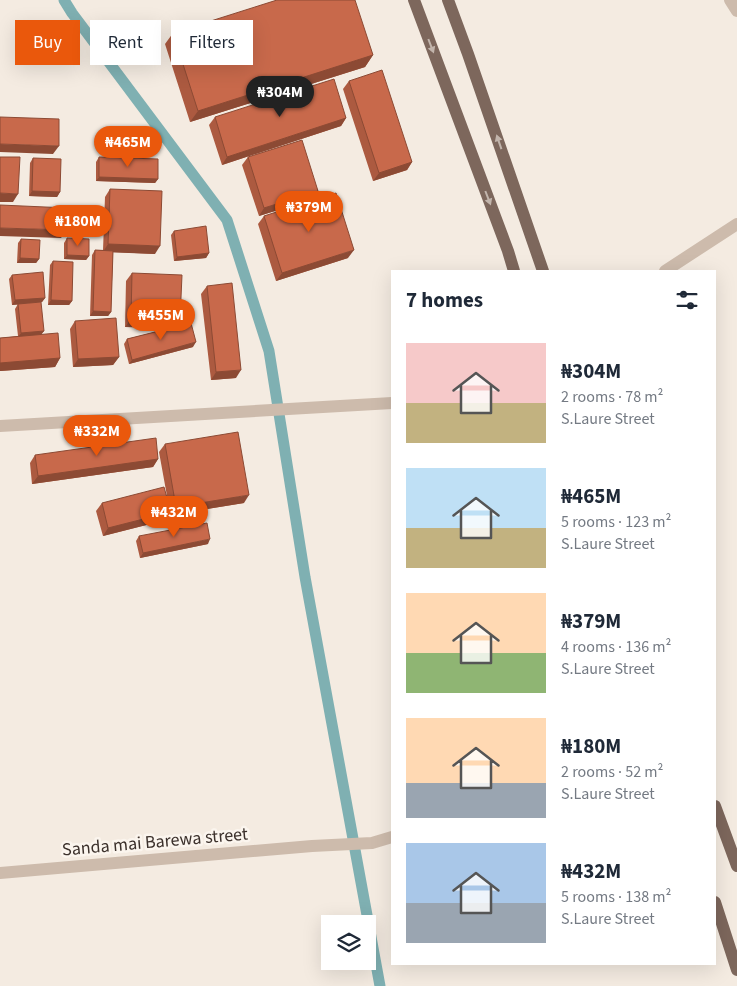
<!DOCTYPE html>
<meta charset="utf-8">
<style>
:root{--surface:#fff;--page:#f6f6f7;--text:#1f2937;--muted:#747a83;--accent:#ea580c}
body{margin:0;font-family:"Source Sans 3",sans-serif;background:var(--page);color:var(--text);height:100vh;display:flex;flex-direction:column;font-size:19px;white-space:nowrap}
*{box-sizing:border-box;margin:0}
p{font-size:16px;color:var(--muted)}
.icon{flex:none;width:28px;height:28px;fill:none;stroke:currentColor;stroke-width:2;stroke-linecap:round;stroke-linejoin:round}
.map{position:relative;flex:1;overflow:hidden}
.sheet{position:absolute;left:391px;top:270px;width:325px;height:695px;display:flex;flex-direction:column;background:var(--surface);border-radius:0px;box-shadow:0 5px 20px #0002}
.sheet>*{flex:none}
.top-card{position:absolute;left:15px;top:20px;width:301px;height:45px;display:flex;gap:10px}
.tools{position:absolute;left:321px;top:915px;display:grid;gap:10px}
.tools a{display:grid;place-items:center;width:55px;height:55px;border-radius:0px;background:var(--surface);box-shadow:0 5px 20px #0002;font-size:25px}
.price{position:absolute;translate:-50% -42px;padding:0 11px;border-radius:18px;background:var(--accent);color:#fff;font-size:16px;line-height:32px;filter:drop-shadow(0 1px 2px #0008)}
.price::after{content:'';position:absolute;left:50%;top:30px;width:15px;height:11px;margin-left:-8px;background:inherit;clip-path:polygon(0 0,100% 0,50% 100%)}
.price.active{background:#222;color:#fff}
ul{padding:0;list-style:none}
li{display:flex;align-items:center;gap:15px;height:125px;padding:0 15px}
li span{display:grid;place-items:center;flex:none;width:140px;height:100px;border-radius:0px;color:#555}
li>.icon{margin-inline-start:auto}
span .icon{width:60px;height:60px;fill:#fffc;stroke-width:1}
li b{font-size:21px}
h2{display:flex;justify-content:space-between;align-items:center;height:60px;padding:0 15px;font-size:21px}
.tag{padding:0 18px;border-radius:0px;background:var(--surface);box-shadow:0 5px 20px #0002;font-size:18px;line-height:45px}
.tag.active{background:var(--accent);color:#fff}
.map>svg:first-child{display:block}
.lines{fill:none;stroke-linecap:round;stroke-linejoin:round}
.stream{stroke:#7fb0b2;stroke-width:11}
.minor{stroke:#cdbbac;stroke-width:12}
.major{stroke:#7d675c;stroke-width:12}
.wall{fill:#ac5a40}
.shaded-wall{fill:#8c4a34}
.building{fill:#c8694b;stroke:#8c4a34}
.oneway{fill:#c2b5ac}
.labels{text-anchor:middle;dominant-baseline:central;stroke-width:5;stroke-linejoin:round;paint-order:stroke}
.street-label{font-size:18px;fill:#3b302b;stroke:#fbf5ee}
</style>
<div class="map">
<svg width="737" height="986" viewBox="0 0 737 986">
<rect width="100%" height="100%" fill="#f4ebe1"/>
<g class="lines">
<!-- stream -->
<path class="stream" d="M64 0 72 13 227 220 269 351 305 577 380 986"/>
<!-- minor -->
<path class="minor" d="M730 0 737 11
M665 271 737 224
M0 426 392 403
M0 873 312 846 372 843 392 837"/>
<!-- major -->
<path class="major" d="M414 0 508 251 514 271
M448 0 468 54 543 271
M715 806 737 866
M715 902 737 970"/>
</g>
<!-- wall -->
<path class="wall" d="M173 33 373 55 365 67 190 122 165 44Z
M349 81 412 162 407 170 373 181 343 89Z
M215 117 346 118 341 126 222 165 209 125Z
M99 157 158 179 155 183 96 181V162Z
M248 157 318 191 313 199 259 216 242 165Z
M33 158 60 192 57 197 29 196 30 163Z
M110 189 155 254 113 252 111 312 108 316H90L92 255 95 250H103L105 197Z
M264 216 348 258 276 281 258 224Z
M174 231 209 253 206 258 174 261 171 235Z
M67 238 89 256 86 260 64 259V243Z
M21 239 39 259 36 263H17L18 243Z
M53 261 72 301 69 305H48L50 265Z
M132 273 180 320 176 327 193 347 129 364 124 344 127 339 171 328 125 327 126 281Z
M12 275 45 298 42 302 12 305 9 279Z
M207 286 236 378 211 380 201 294Z
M18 304 44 331 41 334 60 358 55 367 0 371V338L18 336 15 309Z
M75 321 119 357 113 365 73 367 70 329Z
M165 444 244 503 170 515V514L166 520 103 536 96 511 102 503 167 496 159 452Z
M35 455 158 459 153 467 32 484 30 463Z
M139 536 208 544 140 558 136 541Z"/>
<!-- shaded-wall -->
<path class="shaded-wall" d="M373 55 365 67 190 122 198 111Z
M346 118 341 126 222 165 227 157Z
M0 144 59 146 53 154 0 152Z
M412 162 407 170 373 181 379 173Z
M99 177 158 179 155 183 96 181Z
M32 191 60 192 57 197 29 196Z
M318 191 313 199 259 216 264 208Z
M0 193 18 194 13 202H0Z
M0 228 67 230 61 238 0 236Z
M108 244 160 246 155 254 103 252Z
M354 250 348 258 276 281 282 273Z
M209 253 206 258 174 261 177 257Z
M67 255 89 256 86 260 64 259Z
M20 258 39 259 36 263H17Z
M45 298 42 302 12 305 15 300Z
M51 300 72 301 69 305H48Z
M93 311 111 312 108 316H90Z
M131 319 180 320 175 328 125 327Z
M44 331 41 335 18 337 21 333Z
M196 342 193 347 129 364 132 360Z
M119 357 113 365 73 367 78 359Z
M60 358 55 367 0 371V363Z
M241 370 236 378 211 380 216 372Z
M158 459 153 467 32 484 38 476Z
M249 495 244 503 170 515 176 507Z
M171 512 166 520 103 536 108 528Z
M210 539 208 544 140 558 143 553Z"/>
<!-- building -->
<path class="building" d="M277 0H355L373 55 198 111 173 33Z
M382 70 412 162 379 173 349 81Z
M334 79 346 118 227 157 215 117Z
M0 117 59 119V146L0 144Z
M302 140 318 191 264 208 248 157Z
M0 157H20L18 194 0 193Z
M99 157 158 159V179L99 177Z
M33 158 61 159 60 192 32 191Z
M110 189 162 191 160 246 108 244Z
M336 193 354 250 282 273 264 216Z
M0 205 68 208 67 230 0 228Z
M206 226 209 253 177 257 174 231Z
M67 238 89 239V256L67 255Z
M21 239 40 240 39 259 20 258Z
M95 250 113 251 111 312 93 311Z
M53 261 73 262 72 301 51 300Z
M43 272 45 298 15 300 12 275Z
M132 273 182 275 180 320 131 319Z
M232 283 241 370 216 372 207 286Z
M41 302 44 331 21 333 18 304Z
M116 318 119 357 78 359 75 321Z
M191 323 196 342 132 360 127 339Z
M58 333 60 358 0 363V338Z
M238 432 249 495 176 507 165 444Z
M156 438 158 459 38 476 35 455Z
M164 487 171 512 108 528 102 503Z
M207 523 210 539 143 553 139 536Z"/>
<!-- one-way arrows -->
<defs><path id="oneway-solid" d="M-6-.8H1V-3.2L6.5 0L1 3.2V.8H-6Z" transform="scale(1.25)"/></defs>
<g class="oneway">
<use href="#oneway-solid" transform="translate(431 46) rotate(69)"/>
<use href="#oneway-solid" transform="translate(499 142) rotate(-109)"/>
<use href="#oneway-solid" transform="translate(488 198) rotate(69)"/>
</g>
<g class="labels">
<!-- street labels -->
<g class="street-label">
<text transform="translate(155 842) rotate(-5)">Sanda mai Barewa street</text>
</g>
</g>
</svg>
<div class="tools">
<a><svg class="icon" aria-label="layers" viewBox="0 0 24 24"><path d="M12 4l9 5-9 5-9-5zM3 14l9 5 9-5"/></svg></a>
</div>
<b class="price active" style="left:280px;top:118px">₦304M</b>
<b class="price" style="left:128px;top:168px">₦465M</b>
<b class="price" style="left:309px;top:233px">₦379M</b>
<b class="price" style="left:78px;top:247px">₦180M</b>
<b class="price" style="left:161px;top:341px">₦455M</b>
<b class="price" style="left:97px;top:457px">₦332M</b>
<b class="price" style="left:174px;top:538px">₦432M</b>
<div class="top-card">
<a class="tag active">Buy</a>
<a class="tag">Rent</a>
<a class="tag">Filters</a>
</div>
<section class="sheet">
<h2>7 homes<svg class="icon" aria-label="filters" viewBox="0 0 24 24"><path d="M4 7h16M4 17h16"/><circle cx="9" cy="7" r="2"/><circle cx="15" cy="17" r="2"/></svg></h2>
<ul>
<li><span style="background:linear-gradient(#f6c9c9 60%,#c2b280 0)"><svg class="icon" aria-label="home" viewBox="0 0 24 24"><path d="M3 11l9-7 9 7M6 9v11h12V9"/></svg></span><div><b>₦304M</b><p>2 rooms · 78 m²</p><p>S.Laure Street</p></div></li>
<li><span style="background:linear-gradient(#bfe0f5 60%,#c2b280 0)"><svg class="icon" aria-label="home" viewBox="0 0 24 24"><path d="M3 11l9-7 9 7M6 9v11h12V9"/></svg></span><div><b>₦465M</b><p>5 rooms · 123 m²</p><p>S.Laure Street</p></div></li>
<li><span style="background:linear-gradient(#ffd9b3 60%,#8fb573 0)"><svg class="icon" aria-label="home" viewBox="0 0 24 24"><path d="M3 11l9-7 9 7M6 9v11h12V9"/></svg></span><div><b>₦379M</b><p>4 rooms · 136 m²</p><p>S.Laure Street</p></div></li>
<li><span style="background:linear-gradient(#ffd9b3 65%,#9aa5b1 0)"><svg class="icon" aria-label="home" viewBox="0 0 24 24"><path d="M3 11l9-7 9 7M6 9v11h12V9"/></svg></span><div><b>₦180M</b><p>2 rooms · 52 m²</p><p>S.Laure Street</p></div></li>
<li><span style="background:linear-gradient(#a9c7e8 60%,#9aa5b1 0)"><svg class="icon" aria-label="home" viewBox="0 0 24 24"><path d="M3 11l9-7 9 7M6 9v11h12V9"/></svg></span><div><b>₦432M</b><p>5 rooms · 138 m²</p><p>S.Laure Street</p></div></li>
</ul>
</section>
</div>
